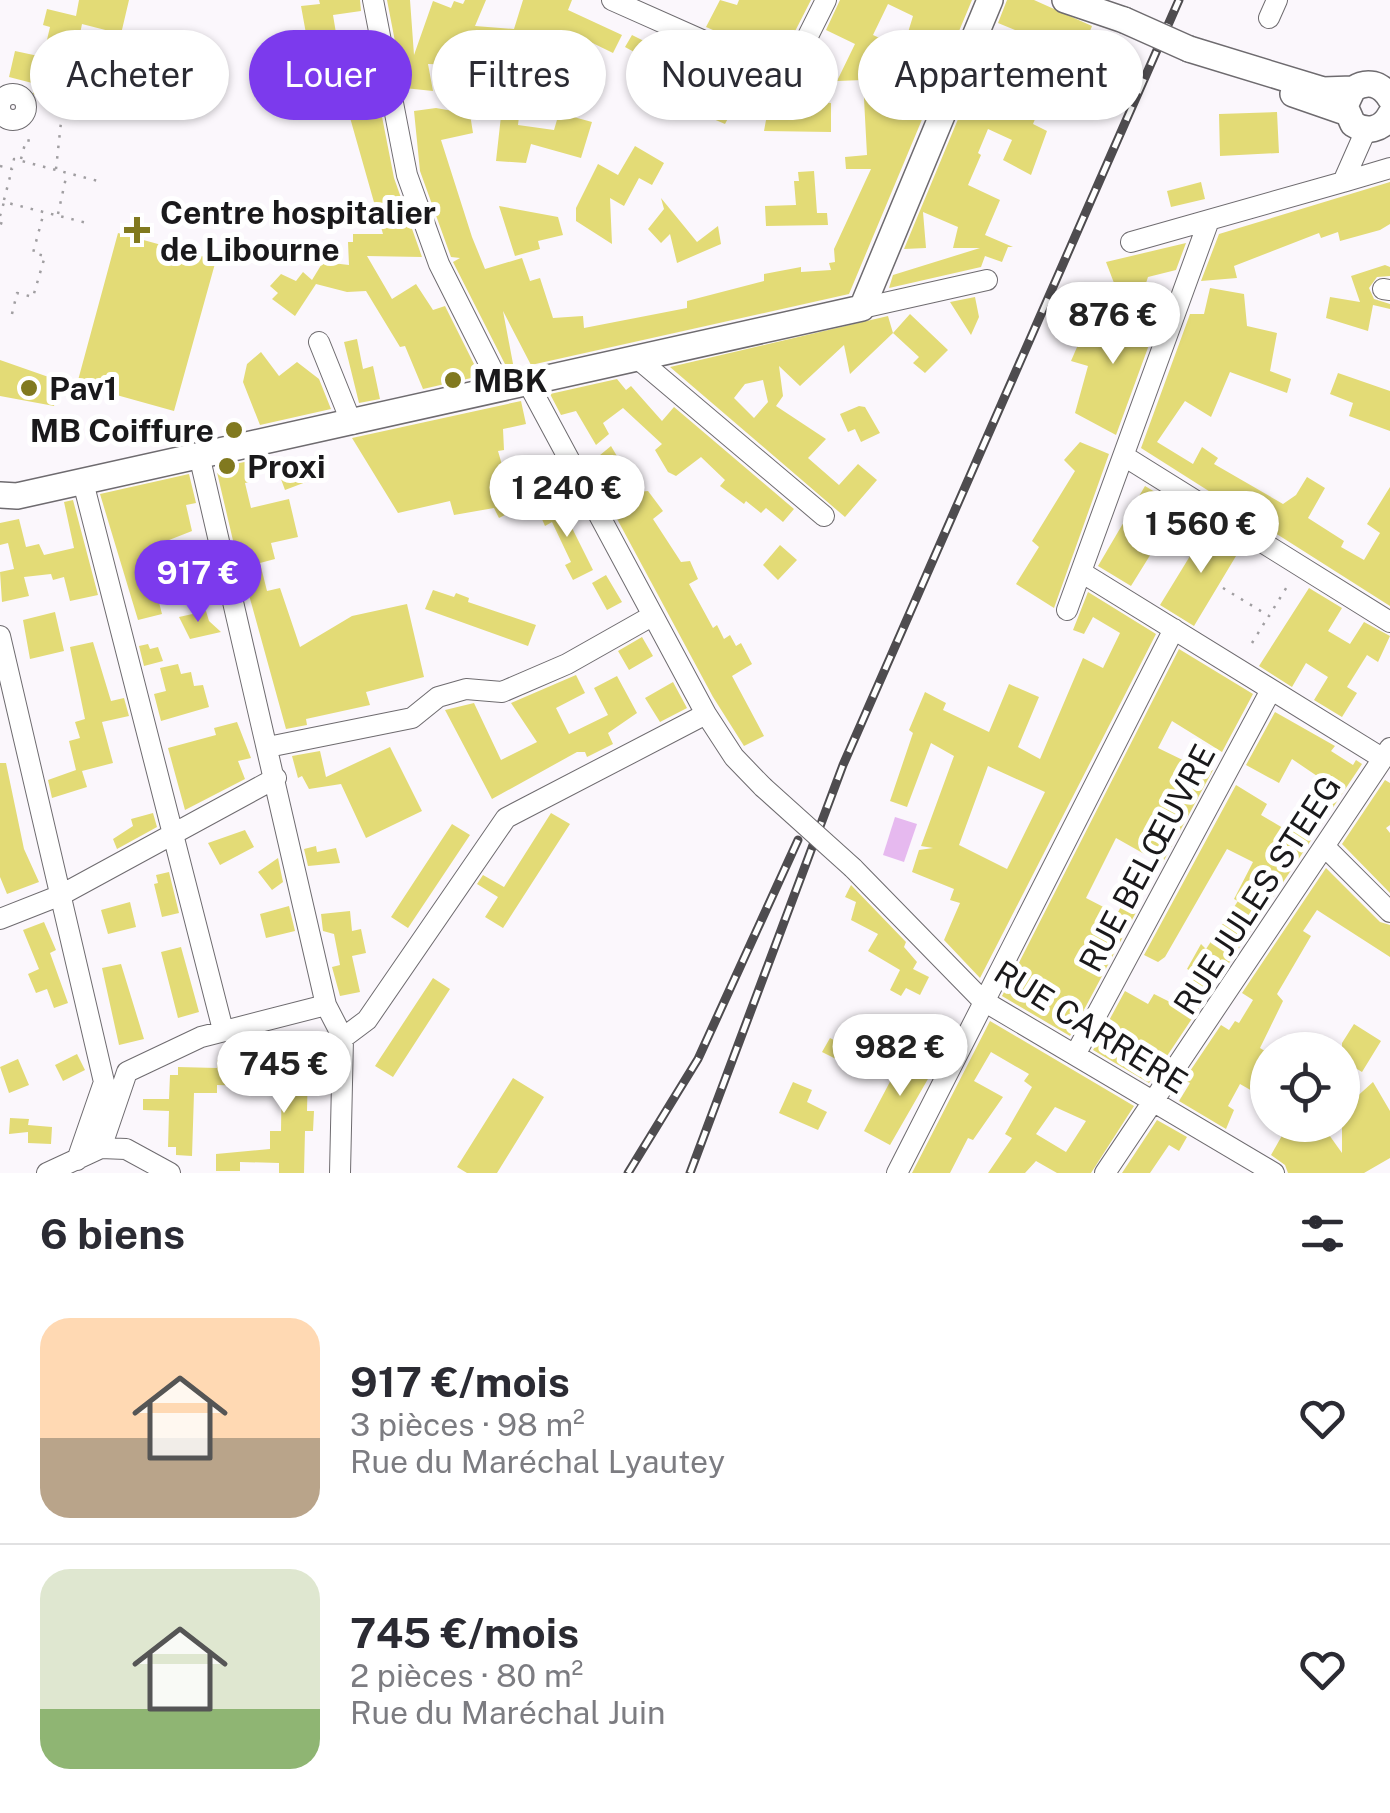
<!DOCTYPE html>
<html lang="fr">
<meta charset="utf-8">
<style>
:root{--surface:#fff;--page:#f2f2f3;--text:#2b2b33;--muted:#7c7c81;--line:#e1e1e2;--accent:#7c3aed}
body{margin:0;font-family:"Public Sans",sans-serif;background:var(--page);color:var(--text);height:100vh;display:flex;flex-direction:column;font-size:38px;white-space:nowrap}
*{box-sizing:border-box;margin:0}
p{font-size:32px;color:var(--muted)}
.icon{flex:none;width:55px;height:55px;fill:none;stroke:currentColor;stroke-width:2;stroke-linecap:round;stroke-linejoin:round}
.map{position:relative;height:1173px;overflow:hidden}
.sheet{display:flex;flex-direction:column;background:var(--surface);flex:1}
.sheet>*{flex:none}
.hud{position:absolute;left:30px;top:30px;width:1330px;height:90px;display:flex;gap:20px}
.tools{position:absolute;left:1250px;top:1032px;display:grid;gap:20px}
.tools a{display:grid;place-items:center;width:110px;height:110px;border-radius:50%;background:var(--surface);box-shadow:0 2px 8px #0004;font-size:50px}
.price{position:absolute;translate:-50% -85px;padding:0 22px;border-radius:35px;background:#fff;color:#222;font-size:32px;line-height:65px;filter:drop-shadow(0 2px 5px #0008)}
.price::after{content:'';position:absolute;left:50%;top:60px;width:30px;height:22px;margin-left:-15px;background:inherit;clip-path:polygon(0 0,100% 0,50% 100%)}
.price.active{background:var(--accent);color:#fff}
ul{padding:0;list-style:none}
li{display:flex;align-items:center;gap:30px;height:250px;padding:0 40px}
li+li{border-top:2px solid var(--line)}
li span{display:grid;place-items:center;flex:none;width:280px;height:200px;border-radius:30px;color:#555}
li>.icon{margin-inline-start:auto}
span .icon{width:120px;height:120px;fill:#fffc;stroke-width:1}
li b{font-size:42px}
h2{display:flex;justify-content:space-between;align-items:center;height:120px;padding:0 40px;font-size:42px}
.chip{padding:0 35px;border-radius:45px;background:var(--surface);box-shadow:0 2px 8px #0004;font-size:35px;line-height:90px}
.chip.active{background:var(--accent);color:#fff}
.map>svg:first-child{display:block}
.green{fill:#e6b9ef}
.building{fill:#e3db76;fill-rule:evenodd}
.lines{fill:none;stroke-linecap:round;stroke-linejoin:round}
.minor-casing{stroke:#6e6b6f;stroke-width:22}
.major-casing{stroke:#6e6b6f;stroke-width:28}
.path{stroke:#a09ea1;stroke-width:2.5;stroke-dasharray:2.5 8;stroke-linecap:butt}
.minor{stroke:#fff;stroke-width:20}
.major{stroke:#fff;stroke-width:25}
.rail-casing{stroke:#4e4c4f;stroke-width:9}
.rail{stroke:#fff;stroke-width:5;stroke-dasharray:15;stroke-linecap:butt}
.minor-bridge-casing{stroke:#6e6b6f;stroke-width:22;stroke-linecap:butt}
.major-bridge-casing{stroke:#6e6b6f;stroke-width:28;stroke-linecap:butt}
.minor-bridge{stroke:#fff;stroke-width:20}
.major-bridge{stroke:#fff;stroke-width:25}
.poi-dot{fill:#81791f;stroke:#fff;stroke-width:4}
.labels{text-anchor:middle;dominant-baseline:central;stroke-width:10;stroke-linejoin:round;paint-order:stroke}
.poi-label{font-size:32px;font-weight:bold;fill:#1a191b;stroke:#fff;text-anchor:start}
.street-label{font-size:32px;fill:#1a191b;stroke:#fff}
</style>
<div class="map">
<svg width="1390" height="1173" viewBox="0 0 1390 1173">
<rect width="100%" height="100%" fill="#fbf7fc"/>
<!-- green -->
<path class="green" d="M895 817 917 824 904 862 883 855Z"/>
<!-- building -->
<path class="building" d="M79 0H129L121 34 82 24 74 63 102 70 110 32 148 43 141 72 160 84 154 110 126 104 123 116 80 108 33 94 36 84 9 77 15 51 43 57 50 27 43 25 47 9 76 16Z
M319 0H360L361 11 333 15 338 45 367 40 394 178 422 257 367 256 392 299 416 284 433 310 445 306 480 376 423 389 405 346 400 347 366 291 347 292 316 284 295 316 272 299 278 293 270 286 281 274 296 281 303 272 312 280 323 262 349 265 348 242H353V234H383L345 100 335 103 330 88 335 86 324 37 307 39 301 6 320 4Z
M387 0H410L414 55 433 1 451 8 454 1 463 4 465 0H486L475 26 514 29 523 0H572L568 10 622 35 613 53 568 31 562 57 551 54V63L462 56 461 65 428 64 433 91 404 88Z
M720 0 737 5 739 0H811L787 47 780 44 783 30 777 42 765 36 759 50 706 27Z
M840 0H972L849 294 531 365 503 311 514 369 508 370 453 262 460 258 451 257 420 171 414 111 436 108 470 114 473 133 441 140 472 237 485 269 522 258 530 281 540 278 553 318 583 316 584 328 687 308V301L764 281V274L801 267V272L831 270 829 263 835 262 834 249 871 169H846L845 157 867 155 863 80 837 81 855 44 826 30ZM888 4 913 16 903 49 873 35Z
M1007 0H1034L1092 26 1078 62 1062 54 1033 124 1047 131 1031 175 1003 160 1012 140 988 129 978 153 981 155 968 185 1000 200 985 235 1013 247H1008L1002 262 985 256 981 267 889 288 893 275 980 248H953L958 227 923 212 926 248 904 249 988 47 1015 58 1025 34 998 23Z
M632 35 652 45 645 58 625 47Z
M731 77 752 88 741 108 735 105 725 124 711 118Z
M791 93 809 94V101L831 103V132L764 131 770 98 791 99Z
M502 107 520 108 518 125 554 130 559 113 592 122 581 158 531 144 526 163 496 161Z
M1277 112 1279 153 1220 156 1219 114Z
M635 146 664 163 652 185 639 178 624 206 610 198 612 244 576 221V208L598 164 618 175Z
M814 171 817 213H827L828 225 766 226 765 206 796 205 794 181H799L798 172Z
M1201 182 1205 199 1171 207 1167 191Z
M1390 182V224L1380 230 1340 241 1338 232 1321 238 1319 233 1234 266 1237 278 1201 281 1219 234Z
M661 198 697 242 718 226 721 244 677 263 670 234 661 243 648 229 664 209Z
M499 206 558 217 563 235 538 241 540 249 515 256Z
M118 233 216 260 174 411 77 384Z
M1186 243 1176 270 1148 277 1146 283H1114L1106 262Z
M1385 265 1390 267V276L1377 277 1369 288 1374 299 1390 304V309L1373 305 1368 331 1326 318 1330 297 1360 302 1351 276Z
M1210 288 1244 294 1247 326 1277 333 1270 371 1291 379 1287 393 1230 372 1211 417 1185 401 1157 442 1193 464 1202 447 1218 458 1214 464 1283 504 1296 495 1307 477 1325 488 1308 518 1344 541 1341 547 1364 560 1380 533 1367 524 1390 487V606L1141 448 1190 314H1204Z
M975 297 979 317 971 335 950 302Z
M1124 302 1161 312 1116 435 1075 413 1088 366 1071 361 1087 324 1123 339 1130 319Z
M910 314 948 350 925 373 913 363 919 357 893 333Z
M888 316 893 333 850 374 844 345 800 386 779 366 783 396 776 406 826 439 808 458 839 485 858 464 877 480 845 517 670 367ZM763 380 768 402 754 418 734 398 745 384Z
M357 339 363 369 373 366 380 399 359 403 344 342Z
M261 352 279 376 297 362 319 379 331 409 260 425 243 382 247 364Z
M0 360 60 381 54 406 0 396Z
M1338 373 1390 391V431L1349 416 1353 403 1330 394Z
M617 379 626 390 631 386 662 421 674 407 794 509 783 522 766 508 761 513 746 501 744 504 720 486 725 480 701 457 676 476 668 472 655 450 662 444 623 408 603 423 609 434 596 445 576 411 561 415 550 394Z
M521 401 526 424 503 429 504 450 498 451 515 510 499 518 494 508 454 515 450 501 398 513 352 438Z
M859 406 865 407 880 433 861 442 855 429 848 432 840 414Z
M1080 442 1109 454 1054 608 1016 584 1039 547 1032 541 1075 471 1064 460Z
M611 446 638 492 648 491 663 511 653 519 681 562 690 561 698 579 689 584 713 628 717 625 724 639 730 635 736 646 741 643 752 664 732 676 764 736 744 746 713 697 588 465Z
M249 461 254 481 245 483 251 508 289 499 298 537 271 543 275 559 260 563 267 591 280 588 300 647 352 616 407 604 424 677 366 692 370 705 306 719 307 725 286 729 249 595 246 596 216 468Z
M298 464 306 482 285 490 278 471Z
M189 474 196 503 186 505 192 531 159 544 167 576 153 579 162 614 138 620 100 494Z
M1145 486 1180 507 1131 586 1098 566Z
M73 500 98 595 70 601 64 577 53 580 51 574 24 577 29 596 2 602 0 572 14 569 8 543 0 545V523L19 519 26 547 39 544 44 555 74 548 64 502Z
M550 504 552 508 560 504 593 570 573 580 565 565 571 562 552 522 545 526 538 510Z
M1209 525 1242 546 1194 626 1160 605Z
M780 545 797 560 778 580 763 565Z
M212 574 219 600 199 605 192 579Z
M606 575 622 602 607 610 592 583Z
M1309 588 1342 608 1328 631 1350 644 1364 622 1390 636 1378 662 1367 655 1347 687 1357 693 1342 717 1314 700 1328 677 1306 663 1292 687 1259 666Z
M433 590 454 597 456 593 469 598 468 602 536 625 528 646 425 609Z
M1088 592 1156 634 980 978 944 940 960 903 950 900 954 889 912 872 919 850 933 848 921 846 954 756 931 743 907 807 890 801 913 733 909 730 925 692 946 703 943 710 989 732 1009 684 1039 697 1018 747 1040 759 1083 658 1103 668 1120 633 1093 617 1084 634 1073 630ZM988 766 1045 792 1007 869 959 845Z
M206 611 209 621 221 632 190 639 179 617Z
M55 612 64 651 30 659 23 620Z
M642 637 653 656 629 670 618 651Z
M93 642 111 701 124 698 129 716 102 722 113 763 82 771 87 787 52 798 48 780 76 770 69 741 80 738 75 722 85 719 70 647Z
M148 644 150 649 158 647 163 661 144 666 139 646Z
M1179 649 1253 694 1222 752 1172 721 1158 748 1191 764 1194 758 1213 770 1162 864 1116 838 1086 898 1117 914 1127 895 1141 903 1070 1036 1002 996Z
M178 664 181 674 191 672 194 686 203 685 209 707 161 721 154 694 166 691 160 668Z
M576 675 585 693 556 708 569 734 608 715 594 688 617 676 637 713 608 733 613 744 587 757 585 752H577L492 799 445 710 474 703 501 760 537 742 511 703Z
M673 682 687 708 660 722 645 698Z
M1275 712 1335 746 1331 751 1353 765 1356 760 1362 764 1149 1083 1093 1050 1125 991 1148 1004 1154 994 1178 1006 1197 974 1187 969 1201 944 1206 949 1238 901 1234 899 1253 862 1227 849 1165 957 1158 962 1144 955 1236 785 1267 804 1261 815 1288 831 1320 778 1292 759 1279 783 1246 765Z
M237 722 251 758 238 761 245 779 185 810 168 748 216 735 214 728Z
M390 747 422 811 366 838 341 784 309 789 302 776 298 778 292 756 320 751 326 777Z
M0 763H6L24 849 39 882 7 894 0 877Z
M1385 780 1390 783V825L1386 828 1390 833V893L1342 844Z
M153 813 157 827 117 849 113 839 133 826 131 819Z
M551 813 570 824 503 928 485 917 498 897 477 884 483 875 504 887Z
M452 824 470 835 408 928 391 917Z
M245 830 254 847 220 865 208 843Z
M316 846 317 852 336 848 340 863 308 866 304 849Z
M278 858 283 882 272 890 258 872Z
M1326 868 1380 922 1390 925V957L1317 910 1303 931 1311 936 1277 994 1283 1001 1260 1048 1268 1053V1100L1240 1084 1228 1106 1234 1110 1226 1129 1179 1101 1190 1083 1184 1080 1221 1025 1229 1030 1235 1021 1239 1023 1253 1000 1242 993Z
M169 872 179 913 162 917 154 884 158 883 156 875Z
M851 885 906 942 904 947 917 962 913 969 929 977 920 995 906 988 901 996 890 990 900 970 868 951 878 934 851 920 856 902 845 897Z
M130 902 136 927 108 934 101 910Z
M289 906 295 931 266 938 260 914Z
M350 911 352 931 361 929 366 953 352 956 360 992 340 996 332 967 340 965 334 934 323 931 321 914Z
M44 922 56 950 50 953 68 1003 54 1008 47 989 36 993 28 974 39 969 23 930Z
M181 947 199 1012 178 1018 161 952Z
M121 964 144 1039 119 1045 102 968Z
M433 978 450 989 393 1077 375 1066Z
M990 1021 1134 1106 1091 1173H1057L1036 1161 1025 1173H988L1012 1138 1005 1134 1032 1087 1024 1081 1029 1074 991 1052 974 1081 1003 1097 973 1140 968 1138 950 1173H912ZM1055 1107 1086 1121 1066 1152 1036 1134Z
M1354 1024 1381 1041 1362 1072 1342 1060V1043Z
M830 1038 865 1056 858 1070 822 1052Z
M268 1043 298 1044V1050H315L314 1068H308L307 1111H314L313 1131H305L304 1173H279V1163L240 1162V1171H216V1154L270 1149V1131H281L282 1059H268Z
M929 1052 940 1058 890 1145 864 1131 893 1076 902 1081 916 1055 925 1060Z
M77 1054 85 1070 63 1081 55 1065Z
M18 1059 29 1085 9 1093 0 1067Z
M217 1060 254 1061 253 1086 217 1085V1093H194L192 1156 176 1155V1147H168L169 1111 143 1110V1099H169L170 1075H178V1067L217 1068Z
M513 1078 544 1097 497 1173H467L457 1167Z
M793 1082 812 1090 807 1102 827 1112 818 1130 779 1113Z
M1373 1082 1390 1111V1158L1364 1173H1288L1285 1165 1271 1155 1288 1125H1322L1342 1153V1110Z
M10 1118 29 1119 28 1125 52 1127 51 1144 28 1143V1132L9 1134Z
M1157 1120 1187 1137 1179 1151 1169 1145 1150 1173H1122Z"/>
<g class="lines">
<!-- minor casing -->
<g class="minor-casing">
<path id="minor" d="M373 0 407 175 439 264 502 389
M612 0 776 73 793 66 826 0
M1269 18 1277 0
M0 107a13 13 0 1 1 26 0a13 13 0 1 1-26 0Z
M1343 182 1390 168
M1131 242 1343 182 1366 130
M1383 289 1390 290
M862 308 987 280
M319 342 352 424
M637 358 824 516
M528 383 706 714 734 757 763 787
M1124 456 1390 622
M200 459 326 1005 343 1038 340 1173
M83 482 223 1030
M1081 572 1382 758
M1067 610 1208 223
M0 636 104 1082
M268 747 412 718 438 697 466 689 502 692 567 664 652 616
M1325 847 1390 912
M853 868 982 1000 1274 1173
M0 919 61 895 276 778
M343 1038 367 1020 506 818 706 714
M1075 1055 1271 690
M101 1148 126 1149 170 1173
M77 1160 104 1082
M47 1173 101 1148 127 1072 201 1037 326 1005
M897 1173 1174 629
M1105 1173 1390 748"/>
</g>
<!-- major casing -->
<g class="major-casing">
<path id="major" d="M1065 0 1124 20
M1189 49 1323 90 1353 89
M1293 94 1345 112
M1390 98C1381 83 1367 80 1353 89L1345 106 1353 124C1367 133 1382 130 1390 115
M0 495 17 496 862 308 990 0"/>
</g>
<!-- path -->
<path class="path" d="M21 159 26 140 31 141
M0 166 12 169 14 159 98 181
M56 169 62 113
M4 200 12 169
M58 214 67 173
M0 216 4 202 87 223
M0 223 3 224
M12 314 17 293 33 297 45 256 33 253 44 212
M1223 588 1269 616 1288 585
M1252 643 1268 617"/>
<!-- minor -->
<use href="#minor" class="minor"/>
<!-- major -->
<use href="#major" class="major"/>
<!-- rail casing -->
<g class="rail-casing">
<path id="rail" d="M628 1173 698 1059 798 840
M690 1173 843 765 1179 0"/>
</g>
<!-- rail -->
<use href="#rail" class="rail"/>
<!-- minor-bridge casing -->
<g class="minor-bridge-casing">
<path id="minor-bridge" d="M763 787 853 868"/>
</g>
<!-- major-bridge casing -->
<g class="major-bridge-casing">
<path id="major-bridge" d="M1124 20 1189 49"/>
</g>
<!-- minor-bridge -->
<use href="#minor-bridge" class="minor-bridge"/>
<!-- major-bridge -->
<use href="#major-bridge" class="major-bridge"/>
</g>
<!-- markers -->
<g class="poi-dot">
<path d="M132 215h10v10h10v10h-10v10h-10v-10h-10v-10h10z"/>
<circle cx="453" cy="380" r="10"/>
<circle cx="29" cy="388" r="10"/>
<circle cx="234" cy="430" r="10"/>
<circle cx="227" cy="466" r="10"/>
</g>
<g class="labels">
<!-- poi labels -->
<g class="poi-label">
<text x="160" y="212">Centre hospitalier<tspan x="160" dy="37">de Libourne</tspan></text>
<text x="473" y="380">MBK</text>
<text x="49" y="388">Pav1</text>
<text x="214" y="430" text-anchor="end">MB Coiffure</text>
<text x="247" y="466">Proxi</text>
</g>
<!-- street labels -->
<g class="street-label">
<text transform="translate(1147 858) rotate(-62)">RUE BELŒUVRE</text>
<text transform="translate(1257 895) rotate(-57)">RUE JULES STEEG</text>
<text transform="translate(1091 1027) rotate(32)">RUE CARRERE</text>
</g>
</g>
</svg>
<div class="tools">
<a><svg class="icon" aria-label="locate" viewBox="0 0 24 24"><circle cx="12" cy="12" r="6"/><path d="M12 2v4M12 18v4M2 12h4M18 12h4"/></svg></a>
</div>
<b class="price" style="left:1113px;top:367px">876 €</b>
<b class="price" style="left:567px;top:540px">1 240 €</b>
<b class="price" style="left:1201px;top:576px">1 560 €</b>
<b class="price active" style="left:198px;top:625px">917 €</b>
<b class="price" style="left:900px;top:1099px">982 €</b>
<b class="price" style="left:284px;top:1116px">745 €</b>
<div class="hud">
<a class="chip">Acheter</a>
<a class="chip active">Louer</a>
<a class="chip">Filtres</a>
<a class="chip">Nouveau</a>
<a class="chip">Appartement</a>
</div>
</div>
<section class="sheet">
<h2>6 biens<svg class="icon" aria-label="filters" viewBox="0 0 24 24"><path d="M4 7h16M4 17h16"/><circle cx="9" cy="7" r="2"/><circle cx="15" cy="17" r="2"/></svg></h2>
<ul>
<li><span style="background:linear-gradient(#ffd9b3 60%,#b9a48a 0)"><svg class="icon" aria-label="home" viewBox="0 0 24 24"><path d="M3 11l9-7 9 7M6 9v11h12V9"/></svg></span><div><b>917 €/mois</b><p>3 pièces · 98 m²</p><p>Rue du Maréchal Lyautey</p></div><svg class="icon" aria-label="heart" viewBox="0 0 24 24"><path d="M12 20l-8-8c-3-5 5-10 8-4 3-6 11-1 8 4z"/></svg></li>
<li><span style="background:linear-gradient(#dfe7d0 70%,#8fb573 0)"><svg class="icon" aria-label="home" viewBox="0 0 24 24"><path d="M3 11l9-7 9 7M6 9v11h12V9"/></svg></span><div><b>745 €/mois</b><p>2 pièces · 80 m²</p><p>Rue du Maréchal Juin</p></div><svg class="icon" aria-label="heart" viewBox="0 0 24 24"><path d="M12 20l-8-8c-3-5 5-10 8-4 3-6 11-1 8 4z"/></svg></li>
</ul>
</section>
